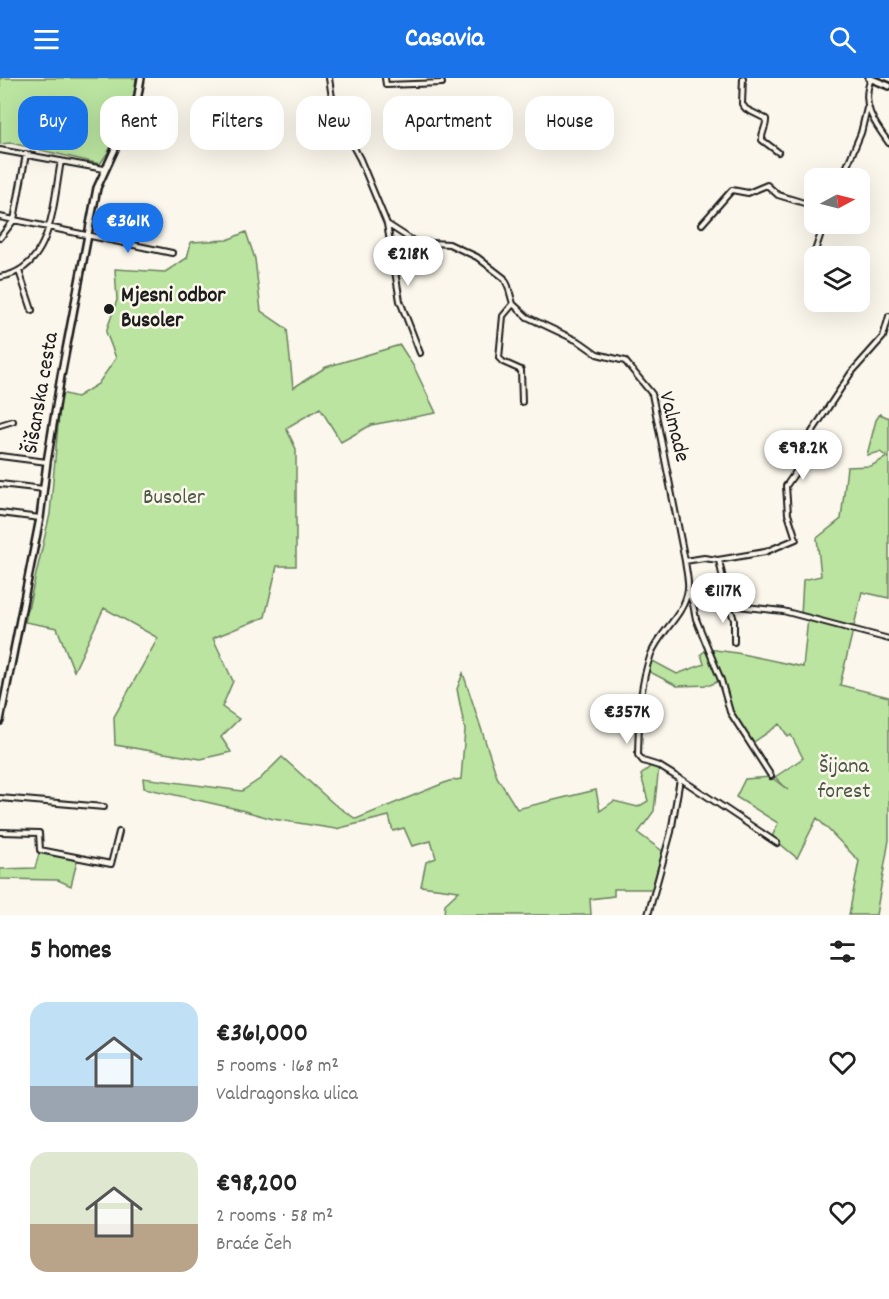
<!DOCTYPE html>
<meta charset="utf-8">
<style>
:root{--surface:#fff;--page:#f2f2f2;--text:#222;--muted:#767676;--accent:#1a73e8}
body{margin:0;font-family:Dekko,sans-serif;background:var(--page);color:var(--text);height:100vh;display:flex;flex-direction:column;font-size:22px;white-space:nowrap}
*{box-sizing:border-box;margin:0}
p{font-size:20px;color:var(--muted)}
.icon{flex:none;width:33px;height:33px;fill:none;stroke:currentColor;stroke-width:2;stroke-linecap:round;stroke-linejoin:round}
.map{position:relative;height:837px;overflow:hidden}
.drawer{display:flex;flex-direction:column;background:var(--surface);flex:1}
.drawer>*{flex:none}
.guide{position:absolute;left:18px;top:18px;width:854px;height:54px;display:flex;gap:12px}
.needle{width:39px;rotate:83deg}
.buttons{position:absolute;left:804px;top:90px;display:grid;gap:12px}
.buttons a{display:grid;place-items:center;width:66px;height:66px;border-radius:12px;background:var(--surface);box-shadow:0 6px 24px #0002;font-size:30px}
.price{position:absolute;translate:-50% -51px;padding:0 14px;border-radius:21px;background:#fff;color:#222;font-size:20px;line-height:39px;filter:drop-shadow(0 2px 3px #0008)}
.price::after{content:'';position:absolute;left:50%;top:36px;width:18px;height:14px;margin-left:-9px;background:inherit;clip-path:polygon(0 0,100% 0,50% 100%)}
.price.selected{background:var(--accent);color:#fff}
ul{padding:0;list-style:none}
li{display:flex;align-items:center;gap:18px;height:150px;padding:0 30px}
li span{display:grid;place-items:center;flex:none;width:168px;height:120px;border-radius:18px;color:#555}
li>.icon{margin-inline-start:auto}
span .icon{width:72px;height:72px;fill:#fffc;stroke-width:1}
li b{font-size:26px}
h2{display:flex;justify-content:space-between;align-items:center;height:72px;padding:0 30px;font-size:26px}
.pill{padding:0 21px;border-radius:18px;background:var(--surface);box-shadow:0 6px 24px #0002;font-size:21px;line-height:54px}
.pill.selected{background:var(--accent);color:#fff}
header{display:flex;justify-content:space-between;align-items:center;height:78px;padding:0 30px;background:var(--accent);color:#fff;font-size:27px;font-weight:700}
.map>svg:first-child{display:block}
.green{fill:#bae4a0;stroke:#6b805e;stroke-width:1.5}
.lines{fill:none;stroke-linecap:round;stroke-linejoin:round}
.minor-casing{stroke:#1c1c1c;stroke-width:8}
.tertiary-casing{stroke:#1c1c1c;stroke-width:10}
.secondary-casing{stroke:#1c1c1c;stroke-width:10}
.minor{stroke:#fbf7ec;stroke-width:4}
.tertiary{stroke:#fbf7ec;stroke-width:5}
.secondary{stroke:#fbf7ec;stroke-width:5}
.poi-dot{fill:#1c1c1c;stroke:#fbf7ec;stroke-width:2}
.labels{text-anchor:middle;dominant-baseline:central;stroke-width:5;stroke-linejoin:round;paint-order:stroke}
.poi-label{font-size:22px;font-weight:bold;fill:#1c1c1c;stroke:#fbf7ec;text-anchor:start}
.street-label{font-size:22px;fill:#1c1c1c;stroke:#fbf7ec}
.park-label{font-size:22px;fill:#4b5844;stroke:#fbf7ec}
</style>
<header><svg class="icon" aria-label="menu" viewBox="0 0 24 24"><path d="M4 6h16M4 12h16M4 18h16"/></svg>Casavia<svg class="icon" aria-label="search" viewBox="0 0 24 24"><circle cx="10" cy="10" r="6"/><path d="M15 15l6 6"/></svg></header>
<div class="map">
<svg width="889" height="837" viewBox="0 0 889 837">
<rect width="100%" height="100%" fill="#fbf7ec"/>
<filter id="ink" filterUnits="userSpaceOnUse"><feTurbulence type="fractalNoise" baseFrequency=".0167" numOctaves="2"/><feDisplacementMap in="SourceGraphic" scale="12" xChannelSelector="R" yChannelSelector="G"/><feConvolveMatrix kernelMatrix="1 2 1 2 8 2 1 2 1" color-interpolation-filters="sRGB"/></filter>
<g filter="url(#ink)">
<!-- green -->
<path class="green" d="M0 0H136C135 30 117 62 100 86L11 65 0 66Z
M246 154 255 181 261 233 287 251 293 310 326 289 400 267 414 289 436 335 371 347 341 364 320 330 286 350 296 371V488H277L265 539 213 560 233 603 222 629 239 641 221 659 231 674 201 681 115 667 114 639 158 560 104 530 74 593 57 550 25 544 50 436 61 315 77 319 98 306 116 280 106 254 117 222 115 191 165 194 187 180 191 164 227 162Z
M880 336 889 340V520L862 514 840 607 889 619V762L876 837H849L859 783 856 780 817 740 797 780 772 759 778 745 736 719 745 701 771 699 788 712 775 699 803 680 791 657 788 659 780 646 751 666 730 634 721 602 710 607 677 608 646 592 651 582 677 596 704 586 701 576 708 571 737 575 803 589 808 540 801 538 803 502 821 498 817 460 841 441 847 389 871 388 887 379 880 374 867 377 876 342Z
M463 595 497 699 517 731 596 712 600 733 614 723 638 729 648 723 641 697 652 687 659 688 654 733 638 755 665 775 654 811H614V818L590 821 591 837H444L445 826 459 813 421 808 426 784 436 780 431 763 412 768 404 750 393 753 389 738 336 751 273 741 237 731 144 710 143 700 242 713 260 701 282 679 334 726 356 741 449 703 461 701 465 652 457 611Z
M40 772 78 779 71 808 58 802 0 801V791L35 790Z"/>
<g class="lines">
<!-- minor casing -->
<g class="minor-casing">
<path id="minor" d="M329 0 334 33 360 81 387 146 415 164 449 166 477 179 504 200 508 208 513 226 527 239 580 264 597 276 625 283 652 316 685 483C686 492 689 503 688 511 685 537 660 553 651 576 639 609 639 643 638 677L643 683 659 688 680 701 671 754 648 837
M385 0 386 7 442 5
M743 0 742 26 746 31 766 41C767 49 761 54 762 62L778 74
M871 1C860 26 874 45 889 65
M0 72 104 91
M842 100 861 55 867 30
M0 139 172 175
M387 146 400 223 420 275
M702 146 732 112 748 115 767 107 778 117 814 128
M0 160 14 142 26 76
M19 193 32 232
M0 199C53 191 53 124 61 83
M814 204 810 199 809 191 824 146
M513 226 503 238 499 280 503 284 521 292 522 324
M0 347 13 343
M0 378 47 384
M0 406 44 411
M0 435 40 440
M719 482 728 525 737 528 783 533 889 561
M685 483 704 480 718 482 765 474 796 461 788 436 786 408 795 395 812 354 851 295 883 259 889 238
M688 512 693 526 696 541 721 602 730 634 771 698
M729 526 734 542V564
M681 701 777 765
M0 720 104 729
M0 754 39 755 40 772 111 786 119 754"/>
</g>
<!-- tertiary casing -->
<g class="tertiary-casing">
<path id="tertiary" d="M869 0 889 8"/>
</g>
<!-- secondary casing -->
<g class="secondary-casing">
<path id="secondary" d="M0 643 40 440 47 384 61 298 97 110 137 23 141 0"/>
</g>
<!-- minor -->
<use href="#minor" class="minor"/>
<!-- tertiary -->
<use href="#tertiary" class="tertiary"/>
<!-- secondary -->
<use href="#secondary" class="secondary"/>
</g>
</g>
<!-- markers -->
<circle class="poi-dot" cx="109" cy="231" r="6"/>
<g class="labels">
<!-- poi labels -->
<g class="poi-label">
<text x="121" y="218">Mjesni odbor<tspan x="121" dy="25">Busoler</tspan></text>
</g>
<!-- street labels -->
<g class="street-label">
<text transform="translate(42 315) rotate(-80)">Šišanska cesta</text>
<text transform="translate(673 349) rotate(76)">Valmade</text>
</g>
<!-- park labels -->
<g class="park-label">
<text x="174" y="420">Busoler</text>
<text x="844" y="689">Šijana<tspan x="844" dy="25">forest</tspan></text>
</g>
</g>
</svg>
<div class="buttons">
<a><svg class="needle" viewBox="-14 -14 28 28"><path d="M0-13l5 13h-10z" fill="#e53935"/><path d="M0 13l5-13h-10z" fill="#767676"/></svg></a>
<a><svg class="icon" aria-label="layers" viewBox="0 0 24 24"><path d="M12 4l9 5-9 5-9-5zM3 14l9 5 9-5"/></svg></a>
</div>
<b class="price selected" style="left:128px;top:176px">€361K</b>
<b class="price" style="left:408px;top:209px">€218K</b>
<b class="price" style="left:803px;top:403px">€98.2K</b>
<b class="price" style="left:723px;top:546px">€117K</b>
<b class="price" style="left:627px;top:667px">€357K</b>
<div class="guide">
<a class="pill selected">Buy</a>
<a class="pill">Rent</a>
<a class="pill">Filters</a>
<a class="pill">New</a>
<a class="pill">Apartment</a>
<a class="pill">House</a>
</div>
</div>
<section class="drawer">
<h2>5 homes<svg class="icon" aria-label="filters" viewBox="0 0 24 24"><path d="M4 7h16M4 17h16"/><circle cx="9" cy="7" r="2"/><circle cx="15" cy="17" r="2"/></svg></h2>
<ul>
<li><span style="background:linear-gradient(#bfe0f5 70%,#9aa5b1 0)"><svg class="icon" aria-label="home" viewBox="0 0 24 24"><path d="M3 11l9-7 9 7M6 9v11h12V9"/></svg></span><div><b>€361,000</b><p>5 rooms · 168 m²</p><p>Valdragonska ulica</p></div><svg class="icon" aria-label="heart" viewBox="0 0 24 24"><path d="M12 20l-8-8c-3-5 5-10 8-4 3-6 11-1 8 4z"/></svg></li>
<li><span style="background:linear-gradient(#dfe7d0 60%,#b9a48a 0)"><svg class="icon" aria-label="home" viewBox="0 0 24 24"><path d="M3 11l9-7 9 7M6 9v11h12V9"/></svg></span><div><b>€98,200</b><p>2 rooms · 58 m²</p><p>Braće Čeh</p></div><svg class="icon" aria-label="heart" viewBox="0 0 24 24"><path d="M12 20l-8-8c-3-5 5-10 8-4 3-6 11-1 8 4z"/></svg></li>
</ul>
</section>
